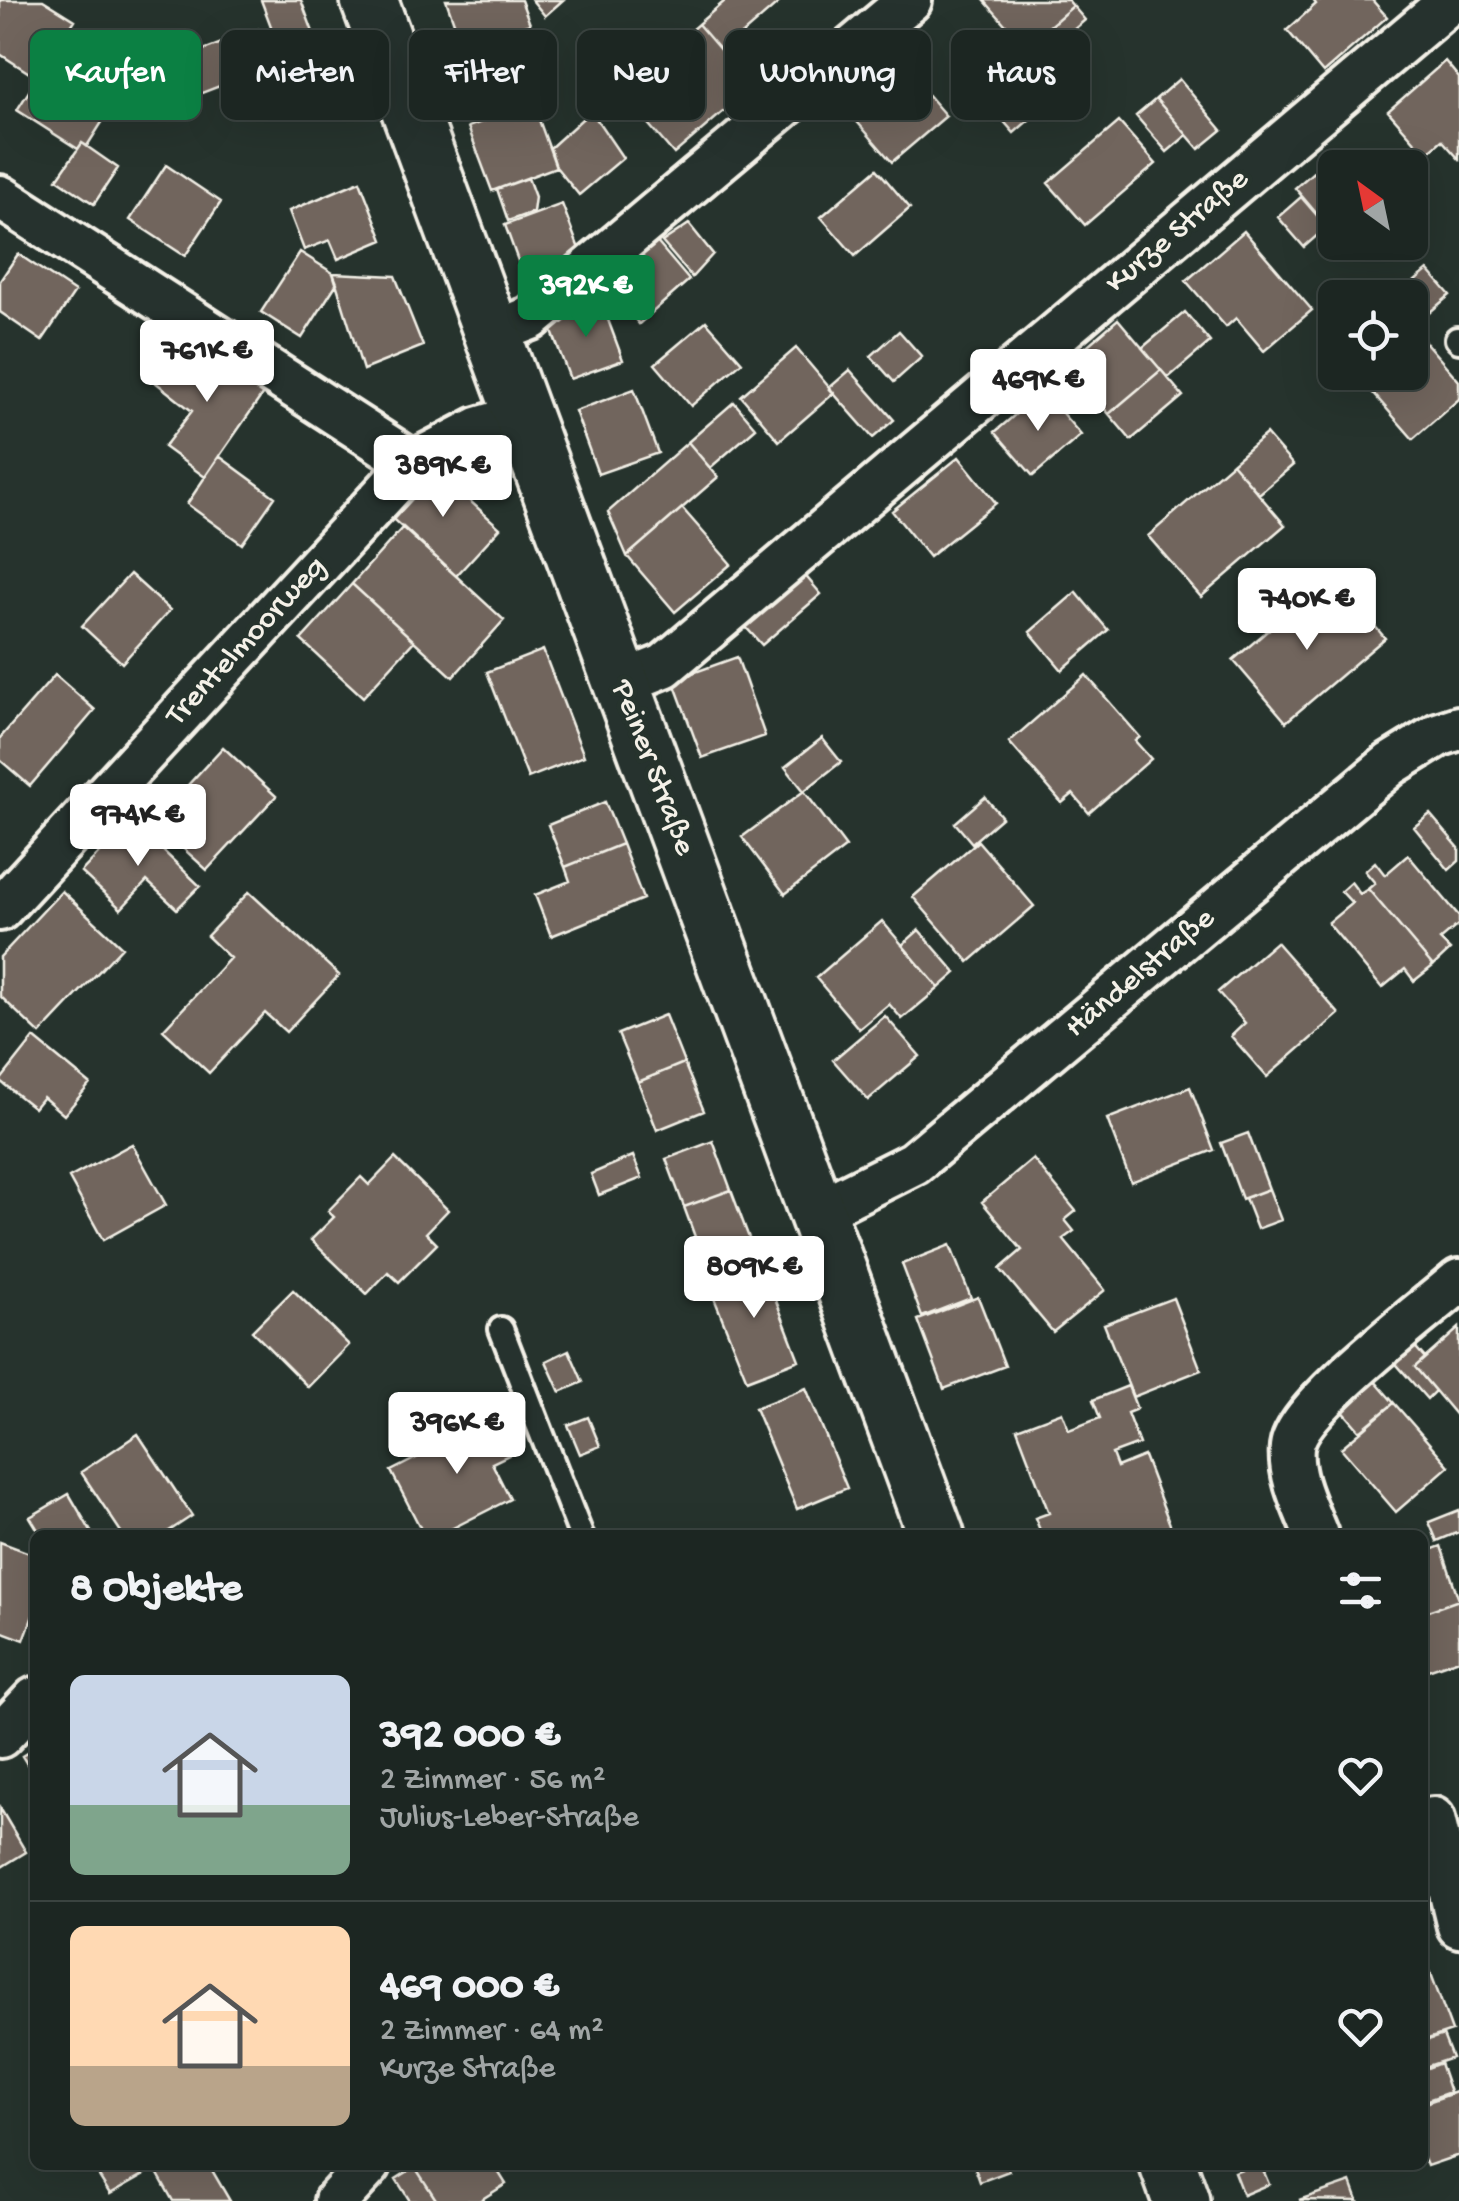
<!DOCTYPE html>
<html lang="de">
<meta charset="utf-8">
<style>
:root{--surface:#1c2622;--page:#252e2a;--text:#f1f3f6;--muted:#a0a5a5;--line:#3a4340;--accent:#0b8043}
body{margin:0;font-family:"Gochi Hand",sans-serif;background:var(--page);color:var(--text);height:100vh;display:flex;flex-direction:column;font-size:38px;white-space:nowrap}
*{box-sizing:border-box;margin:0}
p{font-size:32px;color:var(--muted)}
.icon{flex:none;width:55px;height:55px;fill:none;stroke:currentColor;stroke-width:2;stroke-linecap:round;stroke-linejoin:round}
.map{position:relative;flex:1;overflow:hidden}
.sheet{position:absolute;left:30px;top:1530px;width:1398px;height:640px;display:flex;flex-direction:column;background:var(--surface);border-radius:15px;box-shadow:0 10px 40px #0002,0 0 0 2px var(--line)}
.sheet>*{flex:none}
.top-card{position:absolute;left:30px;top:30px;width:1400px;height:90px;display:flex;gap:20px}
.needle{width:65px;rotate:327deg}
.buttons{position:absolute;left:1318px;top:150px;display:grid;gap:20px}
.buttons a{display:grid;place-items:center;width:110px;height:110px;border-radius:15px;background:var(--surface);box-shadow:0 10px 40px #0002,0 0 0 2px var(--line);font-size:50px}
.price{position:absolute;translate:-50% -85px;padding:0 22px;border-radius:10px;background:#fff;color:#222;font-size:32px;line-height:65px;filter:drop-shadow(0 2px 5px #0008)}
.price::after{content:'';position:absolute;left:50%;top:60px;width:30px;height:22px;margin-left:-15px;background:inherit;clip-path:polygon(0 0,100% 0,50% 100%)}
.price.current{background:var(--accent);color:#fff}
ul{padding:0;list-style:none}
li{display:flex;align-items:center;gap:30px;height:250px;padding:0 40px}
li+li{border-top:2px solid var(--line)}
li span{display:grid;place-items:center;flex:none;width:280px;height:200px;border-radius:15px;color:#555}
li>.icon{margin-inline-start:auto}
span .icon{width:120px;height:120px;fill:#fffc;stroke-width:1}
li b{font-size:42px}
h2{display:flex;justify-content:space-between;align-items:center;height:120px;padding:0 40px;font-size:42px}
.pill{padding:0 35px;border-radius:15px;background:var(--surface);box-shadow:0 10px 40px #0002,0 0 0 2px var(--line);font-size:35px;line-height:90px}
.pill.current{background:var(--accent);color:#fff}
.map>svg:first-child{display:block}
.building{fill:#71655d;stroke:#f4f1e8;stroke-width:2.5}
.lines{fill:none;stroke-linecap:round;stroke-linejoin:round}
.lane-casing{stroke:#f4f1e8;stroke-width:30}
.street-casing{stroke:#f4f1e8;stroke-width:50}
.primary-casing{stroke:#f4f1e8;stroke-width:62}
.lane{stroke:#26332d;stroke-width:22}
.street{stroke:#26332d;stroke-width:42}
.primary{stroke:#26332d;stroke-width:55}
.labels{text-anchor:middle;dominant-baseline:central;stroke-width:9;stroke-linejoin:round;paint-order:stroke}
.street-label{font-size:32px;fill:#f4f1e8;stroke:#26332d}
</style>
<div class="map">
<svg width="1459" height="2201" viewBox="0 0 1459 2201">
<rect width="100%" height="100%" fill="#26332d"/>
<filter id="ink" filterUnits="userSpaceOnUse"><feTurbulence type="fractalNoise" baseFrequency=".01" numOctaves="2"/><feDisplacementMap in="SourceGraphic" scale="20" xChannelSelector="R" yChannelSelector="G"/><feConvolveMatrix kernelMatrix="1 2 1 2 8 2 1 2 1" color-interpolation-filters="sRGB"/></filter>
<g filter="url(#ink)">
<!-- building -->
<path class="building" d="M0 0H43L75 20 37 78 0 54Z
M261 0H301L313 32 278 45Z
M446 0H521L530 24 463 48Z
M532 0H563L545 16Z
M726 0H782L722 52 698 24Z
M984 0H1068L1073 6 1025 47Z
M1313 0H1372L1387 17 1323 73 1287 30 1316 4Z
M1073 6 1085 20 1037 61 1025 47Z
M698 24 752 87 674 154 620 91Z
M258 29 266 50 258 52 264 69 194 96 180 59Z
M313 32 334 88 281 110 258 52Z
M54 52 120 94 87 146 82 143 78 149 17 110Z
M1026 53 1060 93 1014 133 980 94Z
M893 55 946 116 892 162 839 101Z
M1445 61 1459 78V159L1442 140 1426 154 1388 111Z
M1179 79 1222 130 1199 149 1156 99Z
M1156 99 1187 135 1167 152 1136 116Z
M533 103 556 167 492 191 468 127Z
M591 111 623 158 579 195 556 167 550 148Z
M1119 122 1156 164 1085 225 1048 183Z
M82 143 118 168 94 204 57 179Z
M1341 148 1358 168H1335L1333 233 1295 188Z
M166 165 221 202 185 256 130 220Z
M877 169 910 208 855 256 821 217Z
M528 178 535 197 533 212 508 221 497 189Z
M360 181 383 240 338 259 330 240 304 250 289 211Z
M1301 197 1327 227 1304 247 1278 217Z
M562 204 584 262 526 283 505 225Z
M689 224 713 254 692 277 662 242Z
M1244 231 1312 310 1264 351 1236 318 1226 327 1186 281Z
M656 241 689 280 639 324 605 284Z
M300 252 333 273 337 283 302 338 261 312Z
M18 254 75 292 42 341 0 312V281Z
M1428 270 1450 295 1410 329V298H1395Z
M333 273 395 276 423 346 363 370Z
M601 301 623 360 570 379 548 321Z
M1185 312 1210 342 1168 378 1142 348Z
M1118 319 1161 370 1109 414 1066 364Z
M706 321 742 362 691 406 655 364Z
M1414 329 1459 381V399L1413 439 1359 377 1364 372H1410V332Z
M899 331 922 357 894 382 871 356Z
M176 344 214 372 226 357 267 388 205 477 164 447 192 411 150 378Z
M796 348 834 393 779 441 741 396Z
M850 370 894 420 873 438 829 388Z
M1161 370 1183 396 1131 440 1109 414Z
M634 389 658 453 598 474 575 411Z
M1043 391 1081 435 1033 476 995 432Z
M734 402 756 428 710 468 688 442Z
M1266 434 1293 465 1259 494 1232 463Z
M688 442 718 477 627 556 608 512Z
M219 456 275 497 242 544 187 504Z
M959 457 996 503 929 557 892 511Z
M1232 463 1285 525 1201 597 1148 536Z
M430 465 500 528 456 576 386 513Z
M682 508 731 564 675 612 627 556Z
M403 527 504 620 453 677 352 584Z
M803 573 821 594 762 645 743 624Z
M130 574 170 610 122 663 82 626Z
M352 584 414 641 363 697 301 640Z
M1076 592 1108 630 1062 670 1030 632Z
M1312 593 1329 613 1349 596 1385 638 1286 722 1233 660Z
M543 650 584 756 528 778 487 672Z
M737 657 765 736 702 758 673 680Z
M55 675 95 710 30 786 0 760V738Z
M1086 675 1140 737 1135 741 1151 759 1089 813 1073 794 1062 803 1009 742Z
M822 738 841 762 804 791 785 767Z
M223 747 276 796 207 870 154 822Z
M804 791 846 847 785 894 742 837Z
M985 797 1002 817 972 843 955 823Z
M605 802 622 844 565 867 548 825Z
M1430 814 1459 848V861L1449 870 1414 827Z
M131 820 200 886 177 909 147 881 121 909 81 872Z
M978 841 1034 906 969 962 913 897Z
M622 844 643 899 551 936 535 895 570 881 565 867Z
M1408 855 1459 916V924L1440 940 1450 950 1433 966 1368 889 1375 883 1365 871 1375 862 1385 875Z
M1351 882 1360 894 1368 889 1433 966 1414 981 1405 969 1382 988 1328 923 1352 903 1341 891Z
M62 891 122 947 40 1034 0 996V957Z
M249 892 339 975 286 1032 265 1013 209 1073 163 1030 230 958 207 936Z
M882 921 939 988 902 1019 889 1004 859 1029 816 978Z
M919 930 956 973 939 988 902 945Z
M1276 942 1339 1014 1267 1077 1231 1036 1245 1023 1218 992Z
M665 1015 684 1063 638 1082 618 1034Z
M885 1016 920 1056 868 1100 833 1060Z
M34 1038 90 1084 64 1115 43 1097 34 1108 0 1081Z
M684 1063 704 1111 657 1130 638 1082Z
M1190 1087 1214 1150 1131 1182 1107 1119Z
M1248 1133 1269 1189 1242 1199 1221 1143Z
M713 1141 731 1190 684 1207 666 1159Z
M132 1144 166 1205 103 1240 69 1178Z
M633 1156 642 1178 599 1195 591 1174Z
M395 1158 448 1210 426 1233 437 1244 399 1282 388 1272 367 1294 311 1240 334 1217 328 1211 361 1177 369 1185Z
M1033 1159 1076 1211 1065 1220 1074 1231 1063 1239 1105 1290 1053 1332 1000 1269 1022 1250 982 1202Z
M1269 1189 1281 1220 1257 1229 1245 1198Z
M731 1190 749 1238 702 1256 684 1207Z
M950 1245 971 1298 922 1317 902 1264Z
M761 1262 799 1360 747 1380 708 1283Z
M293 1290 349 1345 308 1387 252 1331Z
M978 1297 1005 1366 944 1389 918 1320Z
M1173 1298 1201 1370 1133 1397 1104 1324Z
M1459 1328V1419L1415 1367Z
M1410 1341 1425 1358 1415 1367 1435 1391 1427 1399 1391 1358Z
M569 1350 583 1382 560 1392 546 1361Z
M1374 1380 1394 1403 1360 1431 1341 1409Z
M1128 1386 1137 1409 1127 1413 1139 1444 1112 1454 1117 1467 1144 1456 1174 1535H1042L1035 1518 1049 1513 1017 1429 1062 1412 1069 1430 1100 1418 1093 1400Z
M806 1388 847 1488 797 1509 755 1408Z
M1394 1403 1449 1466 1396 1512 1341 1448Z
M492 1408 515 1452 492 1463 510 1499 439 1535H424L391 1471 475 1428 471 1419Z
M588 1417 600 1446 580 1454 568 1425Z
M138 1434 192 1516 163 1535H123L81 1472Z
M69 1494 93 1535H41L30 1517Z
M1459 1510V1532L1437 1541 1429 1522Z
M0 1542 35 1555V1610L24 1640 0 1631Z
M1441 1546 1459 1600 1422 1613V1553Z
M1459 1600V1659L1422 1672V1613Z
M35 1748V1777L22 1756Z
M0 1808 26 1852 0 1868Z
M1422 1949 1452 2031 1422 2041Z
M1443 2035 1452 2058 1422 2068V2042Z
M1440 2063 1450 2092 1422 2102V2070Z
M1459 2091V2155L1427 2166 1422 2153V2104Z
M92 2165H139L145 2174 110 2194Z
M153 2165H209L230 2201H173Z
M494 2165 506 2184 479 2201H437L415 2167Z
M974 2165H1007L1009 2171 980 2182Z
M1252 2165H1261L1269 2184 1243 2195 1234 2172Z
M415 2167 437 2201H410L396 2179Z
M1351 2182 1358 2201 1299 2200Z"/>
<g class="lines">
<!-- lane casing -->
<g class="lane-casing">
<path id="lane" d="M1457 339 1459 341
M501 1329 581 1535"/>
</g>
<!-- street casing -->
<g class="street-casing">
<path id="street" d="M0 197 413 463
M493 333 531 318 910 0
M621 683 664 666 1452 0
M0 909 413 463 478 429 522 416
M818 1211 914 1163 1391 764 1438 735 1459 728
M1316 1535C1305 1507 1289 1477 1292 1447 1296 1407 1425 1311 1459 1281
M0 1736 35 1699
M1433 1819 1459 1926
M336 2201 369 2165"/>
</g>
<!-- primary casing -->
<g class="primary-casing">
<path id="primary" d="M369 0 936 1535
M1168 2165 1181 2201"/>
</g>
<!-- lane -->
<use href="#lane" class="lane"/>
<!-- street -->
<use href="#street" class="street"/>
<!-- primary -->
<use href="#primary" class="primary"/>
</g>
</g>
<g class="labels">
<!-- street labels -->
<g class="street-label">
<text transform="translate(1178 232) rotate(-40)">Kurze Straße</text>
<text transform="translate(247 642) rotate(-47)">Trentelmoorweg</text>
<text transform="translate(652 768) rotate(69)">Peiner Straße</text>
<text transform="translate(1141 974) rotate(-40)">Händelstraße</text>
</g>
</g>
</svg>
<div class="buttons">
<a><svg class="needle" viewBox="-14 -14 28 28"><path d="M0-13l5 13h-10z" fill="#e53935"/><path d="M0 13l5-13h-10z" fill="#a0a5a5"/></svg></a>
<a><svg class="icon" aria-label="locate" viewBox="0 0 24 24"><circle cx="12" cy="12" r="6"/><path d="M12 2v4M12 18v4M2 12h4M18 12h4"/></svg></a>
</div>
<b class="price current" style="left:586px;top:340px">392K €</b>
<b class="price" style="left:207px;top:405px">761K €</b>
<b class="price" style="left:1038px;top:434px">469K €</b>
<b class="price" style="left:443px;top:520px">389K €</b>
<b class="price" style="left:1307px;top:653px">740K €</b>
<b class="price" style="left:138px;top:869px">974K €</b>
<b class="price" style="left:754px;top:1321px">809K €</b>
<b class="price" style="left:457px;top:1477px">396K €</b>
<div class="top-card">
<a class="pill current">Kaufen</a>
<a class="pill">Mieten</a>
<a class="pill">Filter</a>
<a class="pill">Neu</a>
<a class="pill">Wohnung</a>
<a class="pill">Haus</a>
</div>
<section class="sheet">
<h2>8 Objekte<svg class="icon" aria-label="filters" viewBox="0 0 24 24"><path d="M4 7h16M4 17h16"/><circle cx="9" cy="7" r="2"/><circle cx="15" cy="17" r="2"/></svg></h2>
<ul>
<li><span style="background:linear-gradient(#c9d6e8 65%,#7fa58c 0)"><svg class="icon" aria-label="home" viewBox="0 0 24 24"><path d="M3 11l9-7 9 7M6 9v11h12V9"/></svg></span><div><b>392 000 €</b><p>2 Zimmer · 56 m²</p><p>Julius-Leber-Straße</p></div><svg class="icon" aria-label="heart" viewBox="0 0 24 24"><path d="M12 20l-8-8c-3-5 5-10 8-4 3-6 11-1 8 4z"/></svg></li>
<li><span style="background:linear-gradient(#ffd9b3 70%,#b9a48a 0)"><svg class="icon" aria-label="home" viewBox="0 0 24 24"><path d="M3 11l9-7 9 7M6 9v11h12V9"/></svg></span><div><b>469 000 €</b><p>2 Zimmer · 64 m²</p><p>Kurze Straße</p></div><svg class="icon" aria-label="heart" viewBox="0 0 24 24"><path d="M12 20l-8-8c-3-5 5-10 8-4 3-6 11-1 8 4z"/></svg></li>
</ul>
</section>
</div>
